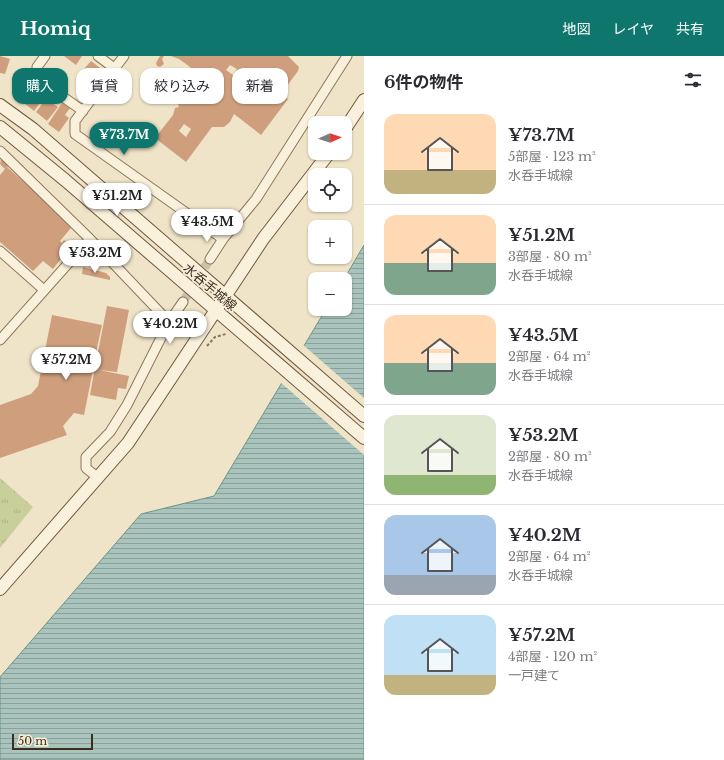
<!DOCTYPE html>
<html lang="ja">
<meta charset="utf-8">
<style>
:root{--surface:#fff;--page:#f7f7f7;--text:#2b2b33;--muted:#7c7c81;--line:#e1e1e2;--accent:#0f766e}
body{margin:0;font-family:"Libre Baskerville","Noto Sans JP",serif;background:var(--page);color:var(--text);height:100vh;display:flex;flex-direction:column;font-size:15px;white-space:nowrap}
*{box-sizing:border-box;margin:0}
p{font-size:13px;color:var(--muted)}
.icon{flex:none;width:22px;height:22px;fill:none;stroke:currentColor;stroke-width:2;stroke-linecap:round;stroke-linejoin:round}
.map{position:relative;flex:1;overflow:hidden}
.panel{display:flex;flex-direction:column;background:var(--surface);width:360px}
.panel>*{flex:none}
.hud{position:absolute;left:12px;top:12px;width:292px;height:36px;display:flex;gap:8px}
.needle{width:26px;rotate:87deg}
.fabs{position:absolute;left:308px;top:60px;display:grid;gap:8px}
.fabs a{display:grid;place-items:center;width:44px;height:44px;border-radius:8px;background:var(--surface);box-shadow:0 1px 3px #0004;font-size:20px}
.scale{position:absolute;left:12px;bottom:10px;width:81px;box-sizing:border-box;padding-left:4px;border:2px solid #3d2e20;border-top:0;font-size:11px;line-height:14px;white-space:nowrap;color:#3d2e20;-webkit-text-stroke:3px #f7eed8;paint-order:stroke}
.price{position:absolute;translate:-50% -34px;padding:0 9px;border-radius:14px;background:#fff;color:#222;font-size:13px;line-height:26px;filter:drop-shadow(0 1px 2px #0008)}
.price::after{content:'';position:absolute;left:50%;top:24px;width:12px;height:9px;margin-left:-6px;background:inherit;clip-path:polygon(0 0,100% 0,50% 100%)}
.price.on{background:var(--accent);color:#fff}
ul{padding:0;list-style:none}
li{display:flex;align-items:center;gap:12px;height:100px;padding:0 20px}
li+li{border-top:1px solid var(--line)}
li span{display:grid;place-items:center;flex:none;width:112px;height:80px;border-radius:12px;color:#555}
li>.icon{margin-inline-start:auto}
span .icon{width:48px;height:48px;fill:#fffc;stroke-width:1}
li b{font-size:17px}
h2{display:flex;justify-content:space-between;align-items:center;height:48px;padding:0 20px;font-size:17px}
.tag{padding:0 14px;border-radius:12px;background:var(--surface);box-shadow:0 1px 3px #0004;font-size:14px;line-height:36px}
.tag.on{background:var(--accent);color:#fff}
header{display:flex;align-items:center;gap:24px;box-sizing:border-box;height:56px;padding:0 20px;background:var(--accent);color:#fff}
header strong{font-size:19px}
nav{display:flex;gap:22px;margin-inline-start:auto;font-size:14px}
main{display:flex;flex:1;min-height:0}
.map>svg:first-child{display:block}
.park{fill:url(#park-tufts)}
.water{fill:url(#water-rules);stroke:#6f938a}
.pier{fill:#f0e4c8}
.building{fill:#cf9f7d;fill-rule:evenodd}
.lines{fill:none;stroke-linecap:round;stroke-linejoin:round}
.street-tunnel{stroke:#ccc0a6;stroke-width:9;stroke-dasharray:9 4.5;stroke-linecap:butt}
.street-casing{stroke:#8d765c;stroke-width:11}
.secondary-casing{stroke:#6f573f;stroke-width:14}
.path{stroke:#8d765c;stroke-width:2;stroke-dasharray:3 2;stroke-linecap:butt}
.street{stroke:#faf1dc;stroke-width:9}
.secondary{stroke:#faf1dc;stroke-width:12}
.labels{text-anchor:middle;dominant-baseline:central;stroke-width:3.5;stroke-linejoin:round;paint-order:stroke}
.street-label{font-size:13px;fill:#3d2e20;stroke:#f7eed8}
</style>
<header>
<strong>Homiq</strong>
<nav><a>地図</a><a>レイヤ</a><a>共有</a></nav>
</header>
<main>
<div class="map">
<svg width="364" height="704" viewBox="0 0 364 704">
<defs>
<pattern id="park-tufts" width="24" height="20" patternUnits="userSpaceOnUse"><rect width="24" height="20" fill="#c9cf9b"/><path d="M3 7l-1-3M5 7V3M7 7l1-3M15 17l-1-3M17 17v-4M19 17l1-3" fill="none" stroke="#aeb285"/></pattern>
<pattern id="water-rules" width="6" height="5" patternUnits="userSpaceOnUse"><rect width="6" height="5" fill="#a9c4bc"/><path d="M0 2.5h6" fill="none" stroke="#8ba098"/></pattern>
</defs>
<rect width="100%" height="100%" fill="#f0e4c8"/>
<!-- park -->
<path class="park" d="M0 422 33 451 0 492Z"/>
<!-- water -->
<path class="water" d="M364 189V704H0V621L141 458 214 440 326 253H345L344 223Z"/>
<!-- pier -->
<path class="pier" d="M302 288 364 342V399L280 326Z"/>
<!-- building -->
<path class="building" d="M0 0 10 3 5 18 0 17Z
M64 0H82L76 9Z
M160 0H164L162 3 164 8 160 11 157 10 156 7Z
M171 0H288L299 11 298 15 281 38 288 43 261 79 234 58 230 66 224 71H212L186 106 155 82 173 59 175 52 179 51 178 48 182 47 181 44H185L195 30 190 11 179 3ZM230 9 237 13 233 19 226 14ZM184 68 191 73 186 81 179 75Z
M91 5 104 15 96 24 83 14Z
M22 23 31 29 30 30 32 31 21 46 13 40 17 34V30Z
M34 34 45 40 34 55 24 47Z
M46 43 58 51 47 65 36 56Z
M62 47 70 52 65 59 69 62 59 76 48 68Z
M1 103 9 109 7 111 45 145 71 172 60 185 62 187 64 184 71 190 53 213 43 205 33 215 0 186V119L5 113 0 108Z
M83 211 106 217 110 221V224L82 218Z
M107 250 129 254 117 316 99 314 129 320 126 333 118 332 116 344 90 339 96 305 95 304 84 359 74 357 63 370 67 379 0 402V349L31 338 38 330 52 259 102 269 95 301H97Z"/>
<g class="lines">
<!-- street-tunnel -->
<path class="street-tunnel" d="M183 246 210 203"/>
<!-- street casing -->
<g class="street-casing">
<path id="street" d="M45 0 37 11 39 24 83 55
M98 0 114 12
M124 0 75 65V78L223 183
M0 95 90 183 169 266 127 349 110 376 86 401V412L97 421
M0 195 44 234
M210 203 223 183 256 143 347 0
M169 266 183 246
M0 284 90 183"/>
</g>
<!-- secondary casing -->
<g class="secondary-casing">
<path id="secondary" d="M0 49 33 73 364 360
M0 71 65 124 364 382
M345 73 364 44
M0 533 128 387 263 183 329 97"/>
</g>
<!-- path -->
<path class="path" d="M207 290 215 281 226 278"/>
<!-- street -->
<use href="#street" class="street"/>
<!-- secondary -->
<use href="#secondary" class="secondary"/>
</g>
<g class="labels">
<!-- street labels -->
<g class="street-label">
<text transform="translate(210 231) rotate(40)">水呑手城線</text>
</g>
</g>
</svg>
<div class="fabs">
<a><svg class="needle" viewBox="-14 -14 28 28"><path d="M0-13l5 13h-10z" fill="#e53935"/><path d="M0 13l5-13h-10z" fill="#7c7c81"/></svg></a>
<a><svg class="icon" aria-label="locate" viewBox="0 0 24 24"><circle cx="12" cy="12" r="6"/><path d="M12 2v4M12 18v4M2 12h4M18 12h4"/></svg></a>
<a>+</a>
<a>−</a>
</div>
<div class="scale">50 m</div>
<b class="price on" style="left:124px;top:100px">¥73.7M</b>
<b class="price" style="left:117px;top:161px">¥51.2M</b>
<b class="price" style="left:207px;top:187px">¥43.5M</b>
<b class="price" style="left:95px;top:218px">¥53.2M</b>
<b class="price" style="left:170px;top:289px">¥40.2M</b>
<b class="price" style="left:66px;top:325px">¥57.2M</b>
<div class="hud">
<a class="tag on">購入</a>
<a class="tag">賃貸</a>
<a class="tag">絞り込み</a>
<a class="tag">新着</a>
</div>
</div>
<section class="panel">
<h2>6件の物件<svg class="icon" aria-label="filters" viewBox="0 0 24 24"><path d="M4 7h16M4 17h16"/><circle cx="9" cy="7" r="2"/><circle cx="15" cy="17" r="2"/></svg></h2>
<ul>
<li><span style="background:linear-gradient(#ffd9b3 70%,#c2b280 0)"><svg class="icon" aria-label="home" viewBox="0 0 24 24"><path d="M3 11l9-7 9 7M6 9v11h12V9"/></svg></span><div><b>¥73.7M</b><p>5部屋 · 123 m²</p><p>水呑手城線</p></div></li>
<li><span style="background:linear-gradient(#ffd9b3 60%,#7fa58c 0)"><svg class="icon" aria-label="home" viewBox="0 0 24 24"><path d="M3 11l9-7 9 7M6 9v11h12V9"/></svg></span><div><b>¥51.2M</b><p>3部屋 · 80 m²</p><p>水呑手城線</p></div></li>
<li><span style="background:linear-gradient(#ffd9b3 60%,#7fa58c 0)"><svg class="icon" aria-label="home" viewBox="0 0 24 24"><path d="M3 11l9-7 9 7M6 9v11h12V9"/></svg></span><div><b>¥43.5M</b><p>2部屋 · 64 m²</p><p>水呑手城線</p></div></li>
<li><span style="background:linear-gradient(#dfe7d0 75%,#8fb573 0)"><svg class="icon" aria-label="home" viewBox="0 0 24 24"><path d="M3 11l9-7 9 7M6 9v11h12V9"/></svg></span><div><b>¥53.2M</b><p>2部屋 · 80 m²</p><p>水呑手城線</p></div></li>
<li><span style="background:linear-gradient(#a9c7e8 75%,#9aa5b1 0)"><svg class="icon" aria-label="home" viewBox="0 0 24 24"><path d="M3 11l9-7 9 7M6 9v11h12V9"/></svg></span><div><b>¥40.2M</b><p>2部屋 · 64 m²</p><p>水呑手城線</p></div></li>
<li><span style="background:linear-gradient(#bfe0f5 75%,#c2b280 0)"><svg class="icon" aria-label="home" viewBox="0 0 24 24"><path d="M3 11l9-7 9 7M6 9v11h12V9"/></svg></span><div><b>¥57.2M</b><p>4部屋 · 120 m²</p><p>一戸建て</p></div></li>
</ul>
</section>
</main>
